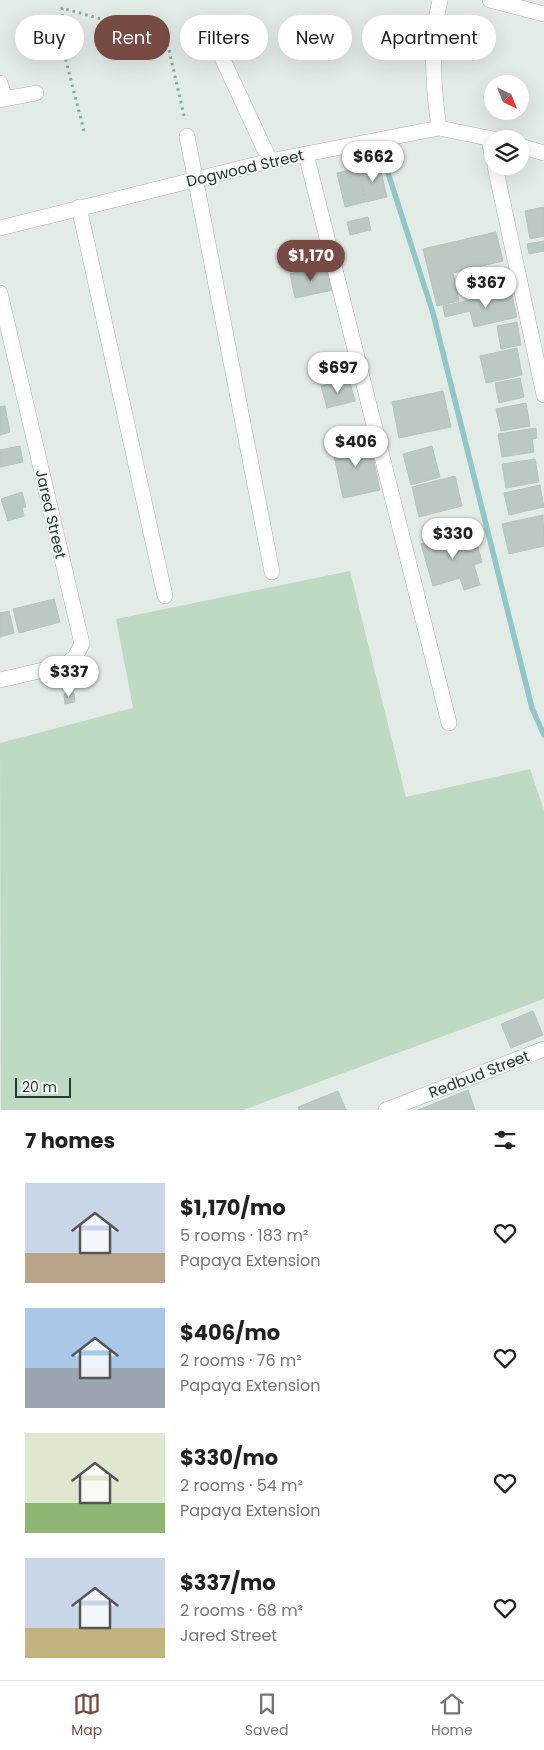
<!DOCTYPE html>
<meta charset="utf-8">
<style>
:root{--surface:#fff;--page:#f6f6f6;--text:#202124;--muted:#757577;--line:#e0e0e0;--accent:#774a44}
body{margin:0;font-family:Poppins,sans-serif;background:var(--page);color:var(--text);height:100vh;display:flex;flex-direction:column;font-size:19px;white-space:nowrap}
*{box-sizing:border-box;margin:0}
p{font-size:16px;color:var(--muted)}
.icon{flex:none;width:28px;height:28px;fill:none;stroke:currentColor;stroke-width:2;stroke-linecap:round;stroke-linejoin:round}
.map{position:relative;height:1110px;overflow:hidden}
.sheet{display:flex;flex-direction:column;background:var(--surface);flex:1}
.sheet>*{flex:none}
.hud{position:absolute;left:15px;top:15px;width:515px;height:45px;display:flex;gap:10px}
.needle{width:32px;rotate:137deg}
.controls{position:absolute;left:484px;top:75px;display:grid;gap:10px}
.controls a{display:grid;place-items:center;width:45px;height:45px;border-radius:50%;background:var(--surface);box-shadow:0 5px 20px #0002;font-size:25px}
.scale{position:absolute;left:15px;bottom:12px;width:56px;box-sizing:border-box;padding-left:5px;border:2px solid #253a32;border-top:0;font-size:14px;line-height:18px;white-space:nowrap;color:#253a32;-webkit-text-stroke:4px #f3f8f5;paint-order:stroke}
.price{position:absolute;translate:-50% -42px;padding:0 11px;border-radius:18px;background:#fff;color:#222;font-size:16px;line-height:32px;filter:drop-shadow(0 1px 2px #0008)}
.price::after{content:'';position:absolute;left:50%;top:30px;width:15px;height:11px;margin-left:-8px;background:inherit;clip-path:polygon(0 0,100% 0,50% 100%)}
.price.active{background:var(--accent);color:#fff}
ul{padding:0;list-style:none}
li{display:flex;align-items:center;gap:15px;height:125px;padding:0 25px}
li span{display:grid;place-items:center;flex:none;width:140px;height:100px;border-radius:0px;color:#555}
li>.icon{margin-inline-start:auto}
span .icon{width:60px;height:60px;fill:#fffc;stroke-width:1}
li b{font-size:21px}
h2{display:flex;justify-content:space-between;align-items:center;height:60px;padding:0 25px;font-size:21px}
.chip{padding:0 18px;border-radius:22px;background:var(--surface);box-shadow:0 5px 20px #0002;font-size:18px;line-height:45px}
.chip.active{background:var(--accent);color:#fff}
.menu{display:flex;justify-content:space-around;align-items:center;height:70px;border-top:1px solid var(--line);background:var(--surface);font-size:14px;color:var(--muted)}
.menu a{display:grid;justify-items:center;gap:2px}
.menu .active{color:var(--accent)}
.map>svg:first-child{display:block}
.green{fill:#bedac3}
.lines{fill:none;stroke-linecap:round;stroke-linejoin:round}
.stream{stroke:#91c7ca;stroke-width:5.5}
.building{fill:#bcc8c2;stroke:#b6c4bd}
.street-casing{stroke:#a6b2ad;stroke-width:16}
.path{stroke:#87ab9c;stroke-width:3;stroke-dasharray:2.5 4;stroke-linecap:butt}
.street{stroke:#fff;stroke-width:15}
.labels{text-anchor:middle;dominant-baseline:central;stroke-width:4;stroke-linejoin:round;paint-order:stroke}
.street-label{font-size:15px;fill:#253a32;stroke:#f3f8f5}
</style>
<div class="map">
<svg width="544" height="1110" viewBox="0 0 544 1110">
<rect width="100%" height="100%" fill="#e3ebe7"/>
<!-- green -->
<path class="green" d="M350 571 406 797 530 769 544 810V999L243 1110H1L0 743 133 708 116 619Z"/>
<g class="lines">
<!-- stream -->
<path class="stream" d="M381 151 433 313 532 708 544 735"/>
</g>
<!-- building -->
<path class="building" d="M379 163 387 197 366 202 359 168Z
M358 168 365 202 345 207 337 173Z
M544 207V236L530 239 525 211Z
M368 217 371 230 350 235 347 222Z
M496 232 503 261 453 273 459 301 437 306 423 249Z
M544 241V251L529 254 527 244Z
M327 265 333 290 295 298 290 274Z
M511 291 517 317 474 327 470 311 445 317 443 306Z
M517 322 521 345 501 349 497 326Z
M517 348 522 375 486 383 480 356Z
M520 378 524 397 499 403 495 383Z
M349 379 355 401 327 408 321 386Z
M443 391 451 427 399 438 392 402Z
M526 403 530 426 501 431 496 409Z
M5 406 10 432 0 435V407Z
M536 428 537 438 532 439 534 452 502 457 498 434Z
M369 438 380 490 343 498 332 446Z
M20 446 23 462 0 467V450Z
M432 446 440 477 411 485 403 454Z
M535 459 539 482 506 488 502 464Z
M455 476 462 506 419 517 412 487Z
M540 485 544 507 509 515 504 493Z
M22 492 26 507 22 508 24 516 8 521 1 499Z
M543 515 544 546 509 554 502 524Z
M465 531 467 539 475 537 482 562 474 565 480 585 464 590 460 578 433 586 421 544Z
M54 599 60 622 19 633 13 609Z
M9 611 14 633 0 637V613Z
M74 693 75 702 65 704 64 694Z
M533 1011 543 1035 511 1048 501 1024Z
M468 1090 475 1110H418Z
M338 1091 346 1110H299L298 1107Z"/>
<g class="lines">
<!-- street casing -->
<g class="street-casing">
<path id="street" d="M490 0 544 14
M217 47 270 161
M0 83 5 99
M0 100 36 93
M439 128C433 87 430 40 440 0
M187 136 272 572
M489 138 492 155
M520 146 544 153
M306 154 449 723
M495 166 544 395
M79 207 165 596
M0 228 270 161 439 128 493 139
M0 293 82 644 75 657 65 665 0 680
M386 1110 544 1049"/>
</g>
<!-- path -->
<path class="path" d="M84 131 65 57 62 8 166 37 185 120"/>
<!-- street -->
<use href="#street" class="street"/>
</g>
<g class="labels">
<!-- street labels -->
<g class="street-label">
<text transform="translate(245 168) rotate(-13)">Dogwood Street</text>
<text transform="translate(51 514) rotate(77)">Jared Street</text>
<text transform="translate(479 1074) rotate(-21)">Redbud Street</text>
</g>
</g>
</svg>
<div class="controls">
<a><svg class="needle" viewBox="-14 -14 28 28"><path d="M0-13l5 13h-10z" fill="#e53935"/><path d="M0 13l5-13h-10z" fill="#757577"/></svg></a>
<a><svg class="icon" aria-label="layers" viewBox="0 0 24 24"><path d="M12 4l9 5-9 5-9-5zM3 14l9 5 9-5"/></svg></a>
</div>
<div class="scale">20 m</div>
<b class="price" style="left:373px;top:183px">$662</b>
<b class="price active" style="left:311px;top:282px">$1,170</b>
<b class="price" style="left:486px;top:309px">$367</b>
<b class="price" style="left:338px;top:394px">$697</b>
<b class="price" style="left:356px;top:468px">$406</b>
<b class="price" style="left:453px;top:560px">$330</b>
<b class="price" style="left:69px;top:698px">$337</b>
<div class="hud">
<a class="chip">Buy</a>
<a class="chip active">Rent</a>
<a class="chip">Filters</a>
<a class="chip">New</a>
<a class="chip">Apartment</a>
</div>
</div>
<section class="sheet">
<h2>7 homes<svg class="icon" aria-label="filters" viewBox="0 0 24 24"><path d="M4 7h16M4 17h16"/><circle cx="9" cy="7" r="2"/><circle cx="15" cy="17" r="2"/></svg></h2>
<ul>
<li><span style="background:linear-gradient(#c9d6e8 70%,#b9a48a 0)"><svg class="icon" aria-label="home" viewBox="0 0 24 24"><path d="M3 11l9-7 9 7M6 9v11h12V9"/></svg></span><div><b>$1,170/mo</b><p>5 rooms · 183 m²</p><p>Papaya Extension</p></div><svg class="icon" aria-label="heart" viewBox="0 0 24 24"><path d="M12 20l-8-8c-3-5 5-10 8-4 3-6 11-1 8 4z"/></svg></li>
<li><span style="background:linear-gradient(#a9c7e8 60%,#9aa5b1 0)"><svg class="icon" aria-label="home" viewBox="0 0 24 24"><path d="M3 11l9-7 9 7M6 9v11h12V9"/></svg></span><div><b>$406/mo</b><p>2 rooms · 76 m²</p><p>Papaya Extension</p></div><svg class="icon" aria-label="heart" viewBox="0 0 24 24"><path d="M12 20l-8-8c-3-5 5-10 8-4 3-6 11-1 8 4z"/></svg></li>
<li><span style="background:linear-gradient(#dfe7d0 70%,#8fb573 0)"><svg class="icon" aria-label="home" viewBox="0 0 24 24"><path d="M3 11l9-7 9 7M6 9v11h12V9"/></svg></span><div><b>$330/mo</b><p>2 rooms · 54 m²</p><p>Papaya Extension</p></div><svg class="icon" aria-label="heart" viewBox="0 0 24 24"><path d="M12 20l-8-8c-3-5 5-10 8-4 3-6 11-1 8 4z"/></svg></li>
<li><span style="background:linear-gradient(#c9d6e8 70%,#c2b280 0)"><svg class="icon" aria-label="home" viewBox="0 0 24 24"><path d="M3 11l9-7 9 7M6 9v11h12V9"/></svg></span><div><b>$337/mo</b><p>2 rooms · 68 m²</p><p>Jared Street</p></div><svg class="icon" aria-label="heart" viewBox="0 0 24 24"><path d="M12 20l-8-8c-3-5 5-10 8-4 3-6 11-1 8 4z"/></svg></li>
</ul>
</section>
<nav class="menu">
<a class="active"><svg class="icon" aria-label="map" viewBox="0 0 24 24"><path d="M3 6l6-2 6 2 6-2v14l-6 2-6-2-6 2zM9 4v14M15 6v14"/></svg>Map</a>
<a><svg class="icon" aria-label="saved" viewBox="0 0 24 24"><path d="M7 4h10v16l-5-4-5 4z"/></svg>Saved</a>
<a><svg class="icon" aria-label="home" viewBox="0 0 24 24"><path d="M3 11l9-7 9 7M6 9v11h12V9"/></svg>Home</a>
</nav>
